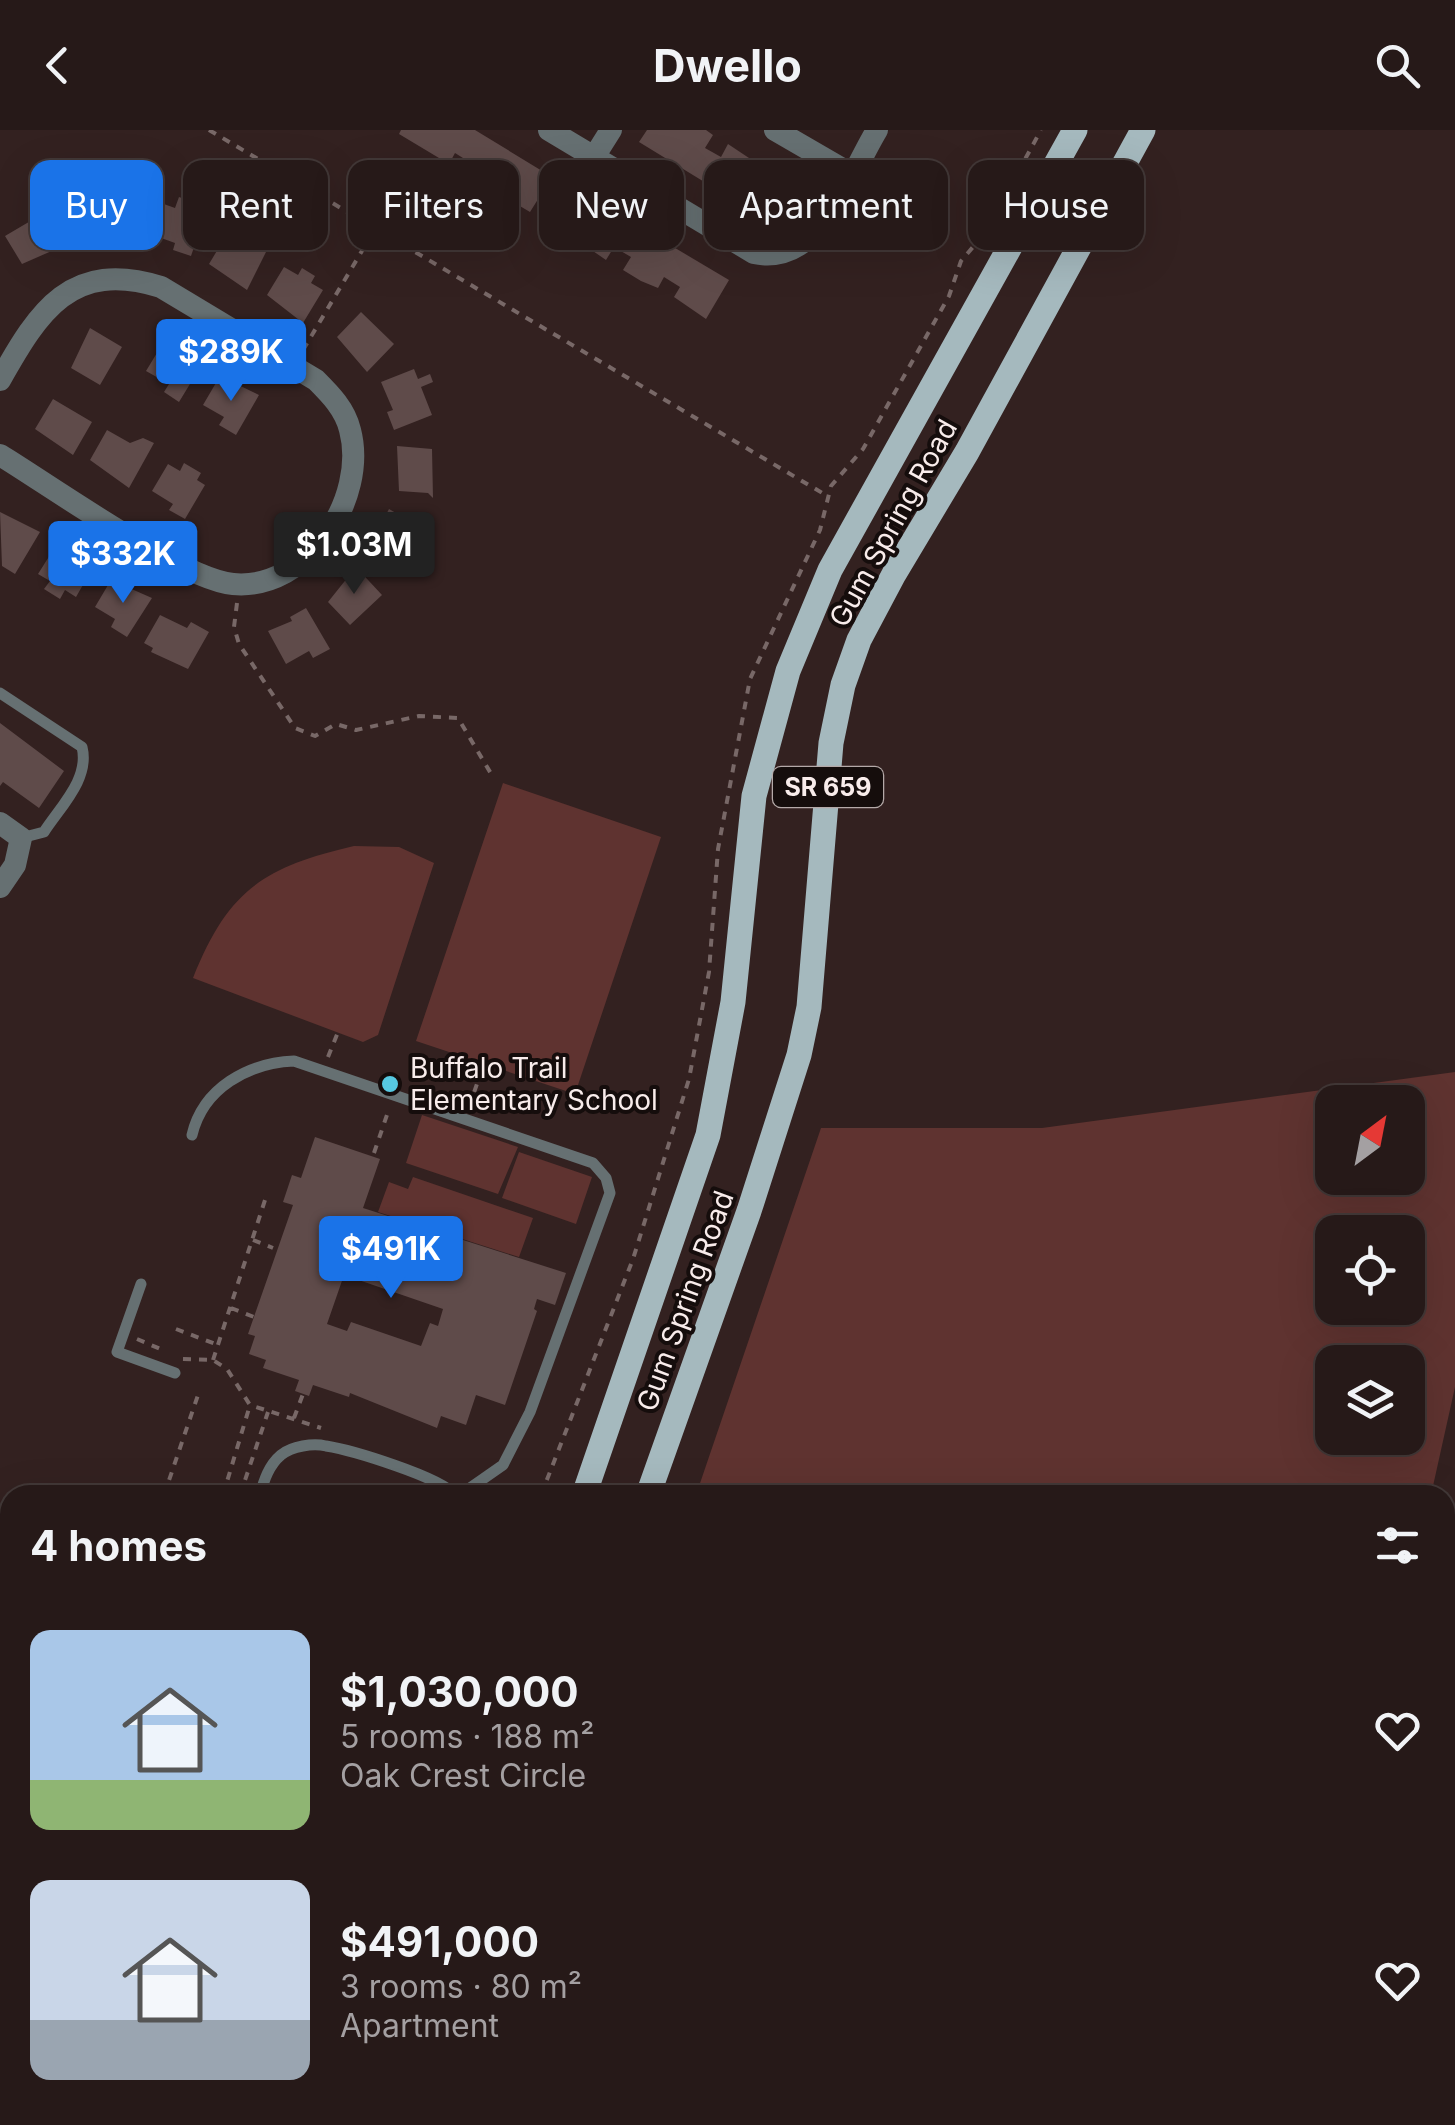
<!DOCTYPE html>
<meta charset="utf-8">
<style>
:root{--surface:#261918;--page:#2e2221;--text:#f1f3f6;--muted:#a4a0a2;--line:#423837;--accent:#1a73e8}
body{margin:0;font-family:Inter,sans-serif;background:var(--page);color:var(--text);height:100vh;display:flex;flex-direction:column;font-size:38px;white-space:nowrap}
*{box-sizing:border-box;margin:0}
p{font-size:32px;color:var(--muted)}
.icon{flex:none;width:55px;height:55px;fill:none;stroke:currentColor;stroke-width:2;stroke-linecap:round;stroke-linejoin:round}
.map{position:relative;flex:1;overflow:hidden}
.details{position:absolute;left:0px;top:1355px;width:1455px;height:640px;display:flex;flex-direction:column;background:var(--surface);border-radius:30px 30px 0 0;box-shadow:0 10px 40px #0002,0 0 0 2px var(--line)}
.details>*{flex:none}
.guide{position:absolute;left:30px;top:30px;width:1395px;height:90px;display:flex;gap:20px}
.needle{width:65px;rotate:32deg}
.fabs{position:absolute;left:1315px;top:955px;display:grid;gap:20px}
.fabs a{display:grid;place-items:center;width:110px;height:110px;border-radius:20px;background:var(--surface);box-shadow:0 10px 40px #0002,0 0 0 2px var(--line);font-size:50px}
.price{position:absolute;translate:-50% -85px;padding:0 22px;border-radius:10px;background:var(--accent);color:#fff;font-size:32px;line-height:65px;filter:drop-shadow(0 2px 5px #0008)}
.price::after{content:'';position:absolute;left:50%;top:60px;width:30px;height:22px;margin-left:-15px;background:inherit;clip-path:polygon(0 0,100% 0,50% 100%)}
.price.on{background:#222;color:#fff}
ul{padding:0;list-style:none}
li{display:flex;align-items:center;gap:30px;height:250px;padding:0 30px}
li span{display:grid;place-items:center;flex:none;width:280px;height:200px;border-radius:20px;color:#555}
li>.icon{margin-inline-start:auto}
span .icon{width:120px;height:120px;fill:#fffc;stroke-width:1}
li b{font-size:42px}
h2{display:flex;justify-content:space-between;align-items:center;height:120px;padding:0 30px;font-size:42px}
.pill{padding:0 35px;border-radius:20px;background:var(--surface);box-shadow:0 10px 40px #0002,0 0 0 2px var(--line);font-size:35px;line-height:90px}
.pill.on{background:var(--accent);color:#fff}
header{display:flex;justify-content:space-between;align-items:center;height:130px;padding:0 30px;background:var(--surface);font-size:45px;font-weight:700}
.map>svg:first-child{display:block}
.green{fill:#5f3330;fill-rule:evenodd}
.building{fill:#5f4b4a;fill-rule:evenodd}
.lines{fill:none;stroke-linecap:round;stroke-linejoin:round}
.path{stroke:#786867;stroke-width:4;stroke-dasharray:8 8;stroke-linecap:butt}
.lane{stroke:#667072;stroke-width:11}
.street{stroke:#667072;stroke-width:22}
.primary{stroke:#a5b9be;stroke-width:25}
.poi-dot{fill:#57c9e2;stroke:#150d0c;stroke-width:4}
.labels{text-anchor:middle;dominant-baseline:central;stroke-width:8;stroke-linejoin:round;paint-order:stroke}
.shield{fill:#150d0c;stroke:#b4a9a8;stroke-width:2.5}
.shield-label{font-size:25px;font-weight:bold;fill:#f8eceb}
.street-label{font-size:28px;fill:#f8eceb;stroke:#150d0c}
.poi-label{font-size:28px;fill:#f8eceb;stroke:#150d0c;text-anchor:start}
</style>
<header><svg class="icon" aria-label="back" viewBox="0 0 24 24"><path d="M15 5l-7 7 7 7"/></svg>Dwello<svg class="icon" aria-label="search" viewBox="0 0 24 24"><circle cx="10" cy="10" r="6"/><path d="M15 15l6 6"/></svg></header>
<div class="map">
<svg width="1455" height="1995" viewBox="0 0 1455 1995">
<rect width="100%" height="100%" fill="#332120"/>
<!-- green -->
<path class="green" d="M503 653 661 707 575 964 416 911Z
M354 716 399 717 434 733 378 905 363 912 193 848C228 760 264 737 354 716Z
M1455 942V1257L1431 1365H696L821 998H1042ZM1332 972H1408V1048H1332ZM1332 1102H1408V1178H1332ZM1408 1232V1308H1332V1232Z
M422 985 518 1017 498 1064 406 1033Z
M519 1022 592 1047 576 1094 502 1068Z
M413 1047 533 1088 519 1127 378 1082 389 1052 408 1059Z
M1445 1592 1455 1594V1995H484L487 1985H1445Z"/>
<!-- building -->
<path class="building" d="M401 0H475L552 47 530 82 513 72 521 59 505 49 497 63 464 42 471 33 455 23 449 34 399 4Z
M647 0H706L713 5 705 18 721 27 728 14 761 36 756 45 772 55 778 45 796 56 773 94 639 12Z
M179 67 193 72 189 83 204 88 191 126 173 120 175 113 150 104 161 73 175 78Z
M124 68 127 107 83 108 79 73Z
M596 71 729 150 706 189 674 167 680 157 664 147 658 158 641 151 623 140 631 127 614 117 606 130 574 108Z
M44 83 63 116 22 134 5 106Z
M227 104 251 118 255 110 268 118 247 160 209 134Z
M284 137 298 145 302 138 315 146 311 153 323 160 303 193 267 165Z
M361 182 394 214 367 242 337 207Z
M90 198 122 217 100 255 71 238Z
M163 213 185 227 188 222 204 231 179 272 164 262 169 254 146 241Z
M414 239 418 249 430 244 433 252 421 257 432 285 394 300 387 282 393 280 381 252Z
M220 246 259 265 236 305 219 295 224 287 203 275Z
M53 269 92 292 73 325 35 299Z
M107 300 130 313 143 308 154 313 129 358 90 330Z
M397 316 432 319 433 368 428 363 399 361Z
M184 333 201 343 197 350 205 355 185 389 169 380 173 374 152 361 168 334 180 341Z
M389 379 427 401 400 447 372 431 385 402 379 398Z
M0 382 40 402 15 444 2 436Z
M55 417 95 434 76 467 65 460 60 469 44 459 50 451 38 444Z
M356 437 382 465 350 495 328 472Z
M111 450 152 468 127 507 111 497 115 489 95 477Z
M306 478 330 519 313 528 309 521 286 534 268 501 292 491 290 487Z
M160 485 187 498 191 492 209 502 188 539 151 522 153 518 144 513Z
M0 593 64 641 39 678 3 652 0 656Z
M315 1007 380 1029 363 1078 566 1143 555 1175 537 1169 534 1179 537 1181 505 1275 476 1265 466 1295 441 1286 437 1298 350 1263 349 1267 313 1255 309 1266 295 1261 299 1250 263 1238 266 1230 249 1224 255 1206 248 1204 293 1075 283 1072 292 1045 301 1048ZM344 1145 443 1179 438 1196 430 1193 421 1216 351 1192 347 1201 327 1194Z
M7 1864H10V1909L1 1907Z
M0 1953 10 1956V1985H55L70 1990 72 1985H94L91 1995H0Z"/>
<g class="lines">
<!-- path -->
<path class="path" d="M209 0 824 364
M303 220 375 99
M237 473 234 497 239 514 295 598 315 606 336 594 356 600 419 586 458 588 493 647
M328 927 338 902
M469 977 479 948
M374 1023 389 979
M253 1110 273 1118
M231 1178 254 1187
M176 1199 218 1215
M137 1209 165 1221
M183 1229 213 1230 227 1239 250 1275 321 1298
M213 1230 267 1064
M294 1288 303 1264
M164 1365 198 1265
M223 1365 250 1275
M240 1365 268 1282
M541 1365 633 1129 689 949 709 842 718 719 750 549 820 400 831 356 863 319 949 166 961 131 984 104 1041 0
M339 1995 342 1985"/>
<!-- lane -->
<path class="lane" d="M0 563 82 617C90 649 60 677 44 702L21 708
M192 1005C203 958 248 933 294 931L593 1033 606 1048 610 1063 530 1282 503 1335 460 1365
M141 1154 117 1222 175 1243
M260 1365C264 1350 269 1335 281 1325 292 1316 313 1313 326 1316 352 1320 440 1347 455 1365"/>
<!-- street -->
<path class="street" d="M549 0 754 123C820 137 849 46 877 0
M775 0 851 44
M594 27 611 0
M0 250C39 181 71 129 161 157L316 250C330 264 345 279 350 300 368 368 308 461 233 454 181 449 51 356 0 325
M0 693 21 708 15 735 0 757
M0 1536 10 1535
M0 1720 10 1687
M181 1995 182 1985"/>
<!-- primary -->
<path class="primary" d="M584 1365 708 1005 733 872 754 666 788 541 830 440 1075 0
M648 1365 749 1081 799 925 809 877 831 613 843 555 859 510 894 444 967 322 1143 0
M370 1995 373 1985
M431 1995 434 1985"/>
</g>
<!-- markers -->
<circle class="poi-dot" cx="390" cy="954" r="10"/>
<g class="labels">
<!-- shield labels -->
<rect class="shield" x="773" y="637" width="110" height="40" rx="8"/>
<g class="shield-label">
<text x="828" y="657">SR 659</text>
</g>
<!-- street labels -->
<g class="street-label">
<text transform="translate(893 393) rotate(-61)">Gum Spring Road</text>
<text transform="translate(685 1171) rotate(-70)">Gum Spring Road</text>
</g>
<!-- poi labels -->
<g class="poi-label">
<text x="410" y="938">Buffalo Trail<tspan x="410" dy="32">Elementary School</tspan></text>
</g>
</g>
</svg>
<div class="fabs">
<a><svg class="needle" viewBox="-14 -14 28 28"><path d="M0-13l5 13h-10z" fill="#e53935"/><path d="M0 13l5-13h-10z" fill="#a4a0a2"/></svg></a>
<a><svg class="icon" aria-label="locate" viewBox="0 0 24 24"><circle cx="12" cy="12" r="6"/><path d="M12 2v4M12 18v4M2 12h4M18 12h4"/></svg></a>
<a><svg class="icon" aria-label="layers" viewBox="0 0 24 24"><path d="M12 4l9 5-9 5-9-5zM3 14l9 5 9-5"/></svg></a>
</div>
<b class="price" style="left:231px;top:274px">$289K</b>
<b class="price on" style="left:354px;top:467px">$1.03M</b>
<b class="price" style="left:123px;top:476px">$332K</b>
<b class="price" style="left:391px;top:1171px">$491K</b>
<div class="guide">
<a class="pill on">Buy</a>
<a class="pill">Rent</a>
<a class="pill">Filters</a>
<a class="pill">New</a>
<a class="pill">Apartment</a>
<a class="pill">House</a>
</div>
<section class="details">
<h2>4 homes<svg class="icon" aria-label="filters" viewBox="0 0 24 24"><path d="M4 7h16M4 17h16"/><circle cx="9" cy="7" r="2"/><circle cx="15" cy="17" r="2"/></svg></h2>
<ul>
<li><span style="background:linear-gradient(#a9c7e8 75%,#8fb573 0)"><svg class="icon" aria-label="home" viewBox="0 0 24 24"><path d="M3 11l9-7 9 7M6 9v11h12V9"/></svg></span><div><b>$1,030,000</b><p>5 rooms · 188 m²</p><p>Oak Crest Circle</p></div><svg class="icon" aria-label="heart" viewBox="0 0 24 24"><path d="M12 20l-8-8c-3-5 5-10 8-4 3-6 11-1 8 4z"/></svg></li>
<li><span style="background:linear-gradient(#c9d6e8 70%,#9aa5b1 0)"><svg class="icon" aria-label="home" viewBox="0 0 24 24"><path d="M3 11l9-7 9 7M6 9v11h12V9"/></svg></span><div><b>$491,000</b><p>3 rooms · 80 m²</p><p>Apartment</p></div><svg class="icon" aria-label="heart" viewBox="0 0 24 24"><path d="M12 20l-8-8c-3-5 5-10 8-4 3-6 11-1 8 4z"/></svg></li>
</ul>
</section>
</div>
